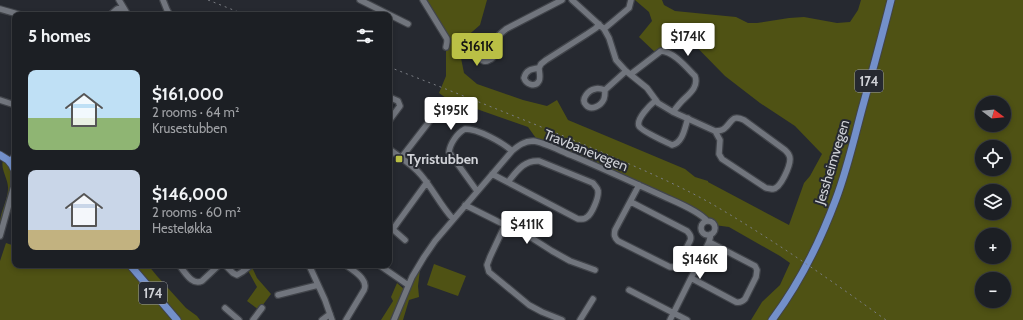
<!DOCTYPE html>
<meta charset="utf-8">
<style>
:root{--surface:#1c1f24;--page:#25272c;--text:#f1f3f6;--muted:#a0a2a6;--line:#3a3d41;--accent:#bac045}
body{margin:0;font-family:Cabin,sans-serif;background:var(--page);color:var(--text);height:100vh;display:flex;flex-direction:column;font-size:15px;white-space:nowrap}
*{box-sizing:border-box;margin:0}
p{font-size:13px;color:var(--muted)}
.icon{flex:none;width:22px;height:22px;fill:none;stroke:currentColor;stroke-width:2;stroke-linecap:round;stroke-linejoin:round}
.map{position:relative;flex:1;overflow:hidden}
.panel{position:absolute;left:12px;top:12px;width:380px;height:256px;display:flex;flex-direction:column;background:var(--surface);border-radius:8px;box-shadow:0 2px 6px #0003,0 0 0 1px var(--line)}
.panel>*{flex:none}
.needle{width:26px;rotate:106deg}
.tools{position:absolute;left:975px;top:96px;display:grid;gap:8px}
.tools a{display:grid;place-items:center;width:36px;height:36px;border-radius:50%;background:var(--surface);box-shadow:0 2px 6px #0003,0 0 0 1px var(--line);font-size:20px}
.price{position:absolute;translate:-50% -34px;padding:0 9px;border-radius:4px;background:#fff;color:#222;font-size:13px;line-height:26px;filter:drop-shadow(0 1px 2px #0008)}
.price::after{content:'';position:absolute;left:50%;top:24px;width:12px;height:9px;margin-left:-6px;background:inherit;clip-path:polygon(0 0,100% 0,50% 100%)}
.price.on{background:var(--accent);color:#111}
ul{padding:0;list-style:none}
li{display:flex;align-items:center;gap:12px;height:100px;padding:0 16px}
li span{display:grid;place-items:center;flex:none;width:112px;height:80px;border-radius:8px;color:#555}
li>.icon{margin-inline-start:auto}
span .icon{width:48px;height:48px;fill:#fffc;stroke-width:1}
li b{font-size:17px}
h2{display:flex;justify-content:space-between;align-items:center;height:48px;padding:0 16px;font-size:17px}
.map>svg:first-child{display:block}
.green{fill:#4f5214;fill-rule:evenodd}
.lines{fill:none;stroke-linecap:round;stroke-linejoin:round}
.minor-casing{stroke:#41444a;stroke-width:8}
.major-casing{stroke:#41444a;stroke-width:9}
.minor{stroke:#71757d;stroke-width:5.5}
.major{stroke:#7390ca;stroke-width:7}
.rail{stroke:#7b7e84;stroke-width:1;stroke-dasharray:2 4;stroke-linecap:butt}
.poi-dot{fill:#bac045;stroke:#262930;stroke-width:1.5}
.labels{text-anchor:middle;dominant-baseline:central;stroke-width:4;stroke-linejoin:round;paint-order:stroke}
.shield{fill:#262930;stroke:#9d9fa5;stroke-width:1}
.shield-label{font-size:13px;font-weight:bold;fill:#d0d2d7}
.street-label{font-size:14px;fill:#d0d2d7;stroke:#262930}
.poi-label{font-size:14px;font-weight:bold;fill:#d0d2d7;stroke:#262930;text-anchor:start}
</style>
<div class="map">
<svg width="1023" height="320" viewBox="0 0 1023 320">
<rect width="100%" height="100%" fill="#262930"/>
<!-- green -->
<path class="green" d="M425 0H487L480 25 465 38 460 53 464 73 477 84 523 100 547 106 557 100 568 120 592 130 685 169 695 177 708 181V182L789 225 804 183 810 176 822 154 795 126 760 103 725 76 680 30 669 54 658 55 639 37 652 21 649 12 635 0H662L664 5 675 11 736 17 748 23H757L789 18 804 17 837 23 850 22 858 10 861 0H1023V320H751L762 302 780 285 790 263 780 256 729 227 707 224 680 206 538 141 528 127 471 107 454 111 446 98 439 93 446 76V47L443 34 430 16ZM982 103H1004V125H982ZM982 147H1004V169H982ZM982 191H1004V213H982ZM982 235H1004V257H982ZM982 279H1004V301H982Z
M3 160C22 169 6 205 2 220L0 223C0 212 7 202 8 190 9 179 0 170 3 160Z
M6 243 15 246V265H148L157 276 186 308 197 316 200 320H0V261Z
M421 261 418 286 419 297 409 300 403 320H381L393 301 391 297 397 283 405 290Z
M434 264 466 276 458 296 427 285Z
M245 265H251L257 278 271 294 259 310 247 301 257 287Z"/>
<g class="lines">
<!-- minor casing -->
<g class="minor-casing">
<path id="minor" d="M119 0 128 15
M163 0 167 10 170 15
M360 0 408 24
M423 0 447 39V42L446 47
M572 0 604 29 609 38 616 60 626 71 647 88 658 103 673 112 715 131 720 140 719 154 722 159 766 188C768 188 771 189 773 189 781 188 790 166 790 159 790 155 788 153 785 150L744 120C732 114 732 122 725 128 722 131 719 131 715 131
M0 9 21 15
M110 15 117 9 123 7
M604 29 629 8 631 0
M496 41C489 42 483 43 480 50 477 56 482 64 489 60 495 58 497 50 496 44 496 43 495 42 496 41 496 36 503 32 506 29L562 0
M539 68C539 72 541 77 539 81 535 88 526 84 524 78 526 70 531 69 539 68L541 64 546 60 587 34 596 28 599 24
M631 74 661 51C673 51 687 68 695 76 699 87 689 94 682 101 679 104 676 108 673 112
M605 90C605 93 605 96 604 99 601 106 591 111 586 105 580 99 589 90 595 89 598 88 602 89 605 90L626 71
M389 97 398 101 400 106 397 110 389 121
M0 100 15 105
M656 100C650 105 636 119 639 126 641 131 666 142 672 145 683 143 685 127 688 118
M389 149C400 157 413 165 421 175 433 189 440 205 453 219
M401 158 432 118
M492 174 578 219C582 219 584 220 587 217 592 214 599 197 598 191 598 188 595 186 593 183L539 161C524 160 517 171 508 182
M477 191 449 152C450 144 457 133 465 129 478 129 502 142 512 151
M631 202 687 231C690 234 692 237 690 241L678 264 675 267H670L618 241C614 237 614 235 615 230L639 185
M465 205 505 225 527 235 552 251 570 261 595 270
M701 228a7 7 0 1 1 14 0a7 7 0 1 1-14 0Z
M505 225 490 257 487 265 489 272 529 305 542 312 562 320
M389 226 405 240
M393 229 427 182
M0 236 14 186V169
M179 265C185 272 192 286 202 281L219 265
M225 265 233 273 237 275 242 272 251 265
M309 265 325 300 332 320
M379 265 408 285
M691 278 736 302C740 303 742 302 745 299L756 277 757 270 755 266 709 242
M629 290 687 320
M278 295 318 285
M225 308 239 320
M253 320 262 308
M322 320 330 314
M346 320 364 290C369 279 353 271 346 265
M394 320 412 277 424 257 435 241 512 151C518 146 524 141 533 141 544 142 562 152 573 156 604 169 634 183 665 197 676 202 699 211 707 221
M580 320 593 299
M670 320 709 242 711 234"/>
</g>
<!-- major casing -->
<g class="major-casing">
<path id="major" d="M0 155 8 160 12 165
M15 156C11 161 11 166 15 170
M130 265 177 320
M772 320C799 284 820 242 836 199 847 170 854 139 862 109 872 73 882 36 891 0"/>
</g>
<!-- minor -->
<use href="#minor" class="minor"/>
<!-- major -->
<use href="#major" class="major"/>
<!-- rail -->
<path class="rail" d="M208 0 246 15
M389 67C459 94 528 121 597 150 636 167 675 183 712 204 772 239 829 279 886 320"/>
</g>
<!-- markers -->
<rect class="poi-dot" x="395" y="155" width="8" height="8" rx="2"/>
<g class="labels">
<!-- shield labels -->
<g class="shield">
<rect x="855" y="70" width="28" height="22" rx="3"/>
<rect x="139" y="282" width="28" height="22" rx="3"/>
</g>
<g class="shield-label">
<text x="869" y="81">174</text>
<text x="153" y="293">174</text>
</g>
<!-- street labels -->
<g class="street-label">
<text transform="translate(586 150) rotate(22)">Travbanevegen</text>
<text transform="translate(832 162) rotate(-73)">Jessheimvegen</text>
</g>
<!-- poi labels -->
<g class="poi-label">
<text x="407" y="159">Tyristubben</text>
</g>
</g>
</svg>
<div class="tools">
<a><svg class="needle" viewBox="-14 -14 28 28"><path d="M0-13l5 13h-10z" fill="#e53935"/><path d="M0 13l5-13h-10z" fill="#a0a2a6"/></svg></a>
<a><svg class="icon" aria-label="locate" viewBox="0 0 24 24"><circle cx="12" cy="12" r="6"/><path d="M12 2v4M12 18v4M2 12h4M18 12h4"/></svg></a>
<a><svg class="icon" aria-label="layers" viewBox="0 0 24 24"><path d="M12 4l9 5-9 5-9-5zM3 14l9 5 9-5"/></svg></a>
<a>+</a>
<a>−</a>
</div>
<b class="price" style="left:688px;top:57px">$174K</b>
<b class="price on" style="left:477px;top:67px">$161K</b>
<b class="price" style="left:451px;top:131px">$195K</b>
<b class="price" style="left:527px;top:245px">$411K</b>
<b class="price" style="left:700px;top:280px">$146K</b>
<section class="panel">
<h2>5 homes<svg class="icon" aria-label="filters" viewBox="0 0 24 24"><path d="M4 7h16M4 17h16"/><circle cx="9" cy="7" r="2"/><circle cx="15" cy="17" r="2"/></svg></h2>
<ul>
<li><span style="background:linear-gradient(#bfe0f5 60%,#8fb573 0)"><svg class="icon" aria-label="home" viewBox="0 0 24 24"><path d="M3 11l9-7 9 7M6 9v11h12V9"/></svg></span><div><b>$161,000</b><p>2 rooms · 64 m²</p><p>Krusestubben</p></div></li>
<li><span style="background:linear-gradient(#c9d6e8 75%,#c2b280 0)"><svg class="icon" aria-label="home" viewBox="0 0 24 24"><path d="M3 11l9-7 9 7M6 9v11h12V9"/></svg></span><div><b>$146,000</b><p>2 rooms · 60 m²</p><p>Hesteløkka</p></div></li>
</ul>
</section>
</div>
